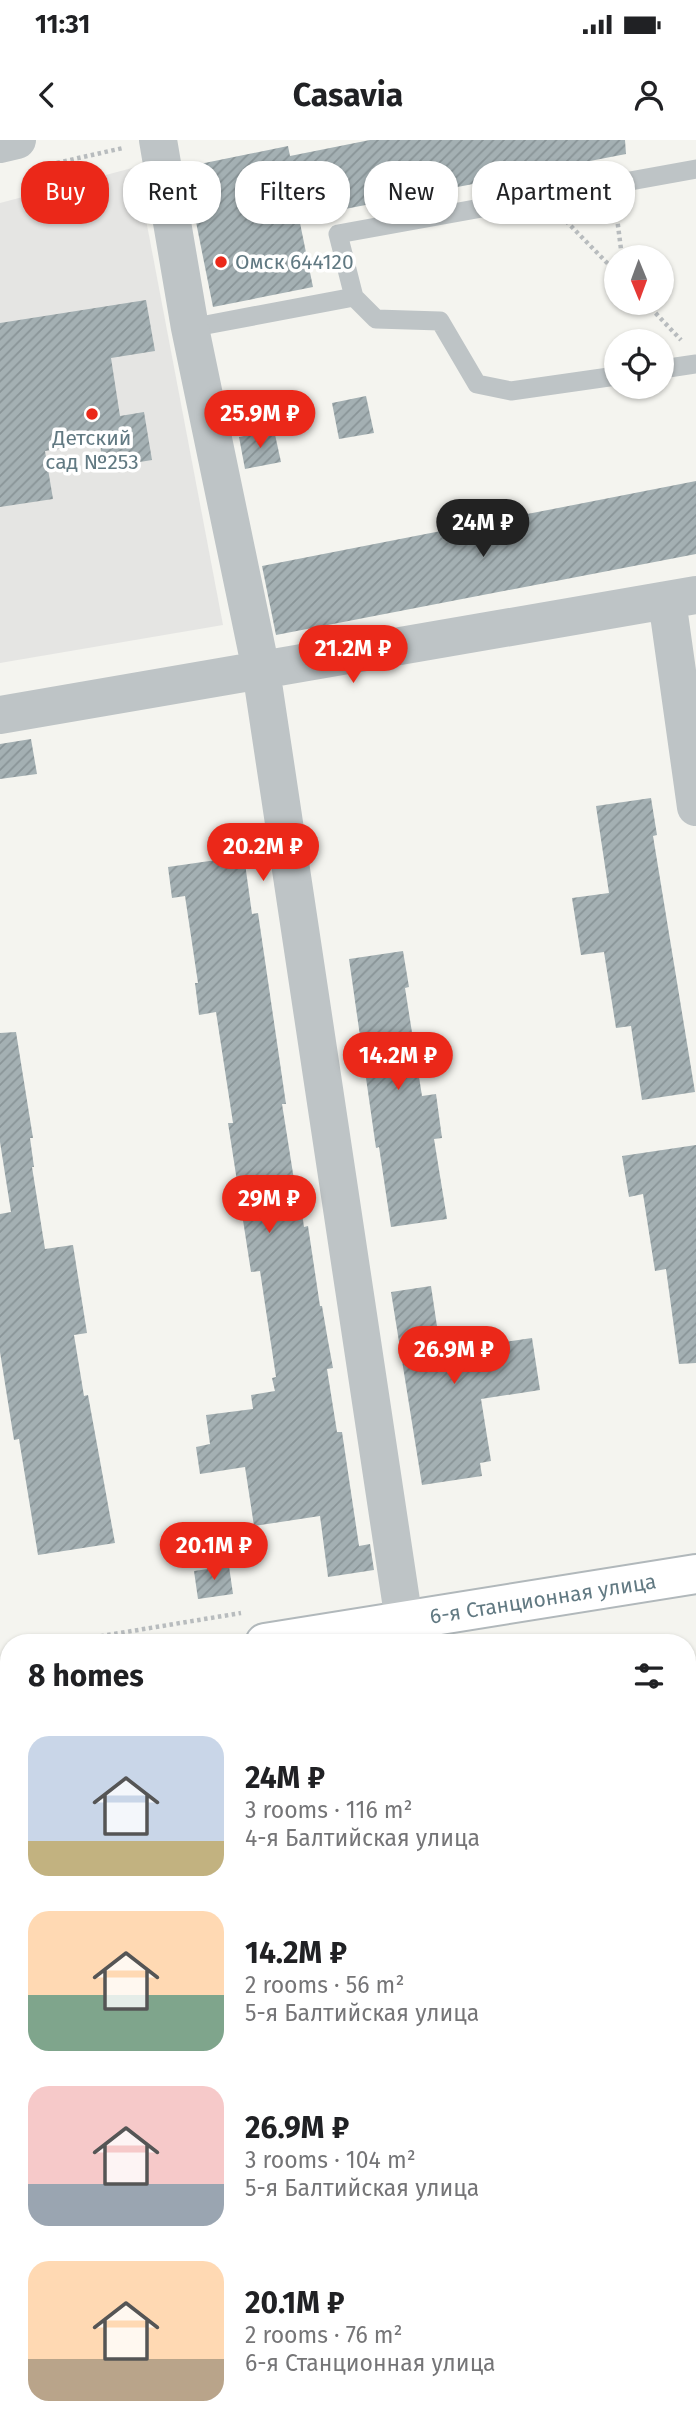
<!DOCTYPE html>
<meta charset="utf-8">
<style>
:root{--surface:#fff;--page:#f2f2f2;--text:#202124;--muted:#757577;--accent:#eb2819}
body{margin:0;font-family:"Fira Sans",sans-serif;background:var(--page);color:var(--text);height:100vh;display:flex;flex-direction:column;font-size:26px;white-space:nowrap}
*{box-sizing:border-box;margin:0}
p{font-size:23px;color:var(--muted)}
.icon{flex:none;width:38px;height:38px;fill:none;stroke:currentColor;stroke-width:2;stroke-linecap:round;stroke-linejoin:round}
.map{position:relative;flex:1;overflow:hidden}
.drawer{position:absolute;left:0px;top:1494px;width:696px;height:800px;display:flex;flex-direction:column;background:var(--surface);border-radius:28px 28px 0 0;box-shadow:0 2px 5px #0004}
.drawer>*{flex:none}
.hud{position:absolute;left:21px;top:21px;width:654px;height:63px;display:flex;gap:14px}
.needle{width:46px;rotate:179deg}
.buttons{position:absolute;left:604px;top:105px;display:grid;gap:14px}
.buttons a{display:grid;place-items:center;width:70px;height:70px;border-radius:50%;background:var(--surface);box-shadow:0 2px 5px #0004;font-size:35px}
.price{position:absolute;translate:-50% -60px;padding:0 16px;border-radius:24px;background:var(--accent);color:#fff;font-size:23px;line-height:46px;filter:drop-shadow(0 2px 4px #0008)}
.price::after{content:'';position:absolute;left:50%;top:42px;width:21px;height:16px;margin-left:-10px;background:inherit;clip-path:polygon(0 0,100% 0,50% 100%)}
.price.current{background:#222;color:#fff}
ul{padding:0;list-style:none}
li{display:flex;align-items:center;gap:21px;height:175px;padding:0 28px}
li span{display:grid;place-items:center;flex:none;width:196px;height:140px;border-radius:21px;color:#555}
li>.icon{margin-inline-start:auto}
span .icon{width:84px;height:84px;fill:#fffc;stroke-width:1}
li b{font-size:30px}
h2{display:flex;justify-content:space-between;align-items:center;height:84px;padding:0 28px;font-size:30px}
.tag{padding:0 24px;border-radius:28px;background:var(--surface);box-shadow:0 2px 5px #0004;font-size:24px;line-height:63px}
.tag.current{background:var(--accent);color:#fff}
.status{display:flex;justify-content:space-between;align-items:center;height:49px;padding:0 35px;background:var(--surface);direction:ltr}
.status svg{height:19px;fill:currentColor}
header{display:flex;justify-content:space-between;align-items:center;height:91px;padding:0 28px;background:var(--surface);font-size:32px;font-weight:700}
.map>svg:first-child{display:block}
.built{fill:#e5e5e3}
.building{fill:url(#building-hatch)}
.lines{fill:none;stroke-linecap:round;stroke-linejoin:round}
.secondary-casing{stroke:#b1b8bb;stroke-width:42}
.path{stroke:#b8bcbe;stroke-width:4.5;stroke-dasharray:3.5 3.5;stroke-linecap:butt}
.service{stroke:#bec4c6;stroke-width:19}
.minor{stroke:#bec4c6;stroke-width:38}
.secondary{stroke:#fff;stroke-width:38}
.poi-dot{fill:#eb2819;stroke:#fff;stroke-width:2.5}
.labels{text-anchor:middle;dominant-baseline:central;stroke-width:7;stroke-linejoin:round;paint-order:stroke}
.poi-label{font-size:21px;fill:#617982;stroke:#fff;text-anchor:start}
.street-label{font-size:21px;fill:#617982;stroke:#fff}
</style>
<div class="status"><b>11:31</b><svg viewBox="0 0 49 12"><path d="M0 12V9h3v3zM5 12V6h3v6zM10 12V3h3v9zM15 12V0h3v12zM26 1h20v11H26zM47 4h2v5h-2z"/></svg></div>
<header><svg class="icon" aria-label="back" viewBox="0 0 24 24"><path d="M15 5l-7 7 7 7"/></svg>Casavia<svg class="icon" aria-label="person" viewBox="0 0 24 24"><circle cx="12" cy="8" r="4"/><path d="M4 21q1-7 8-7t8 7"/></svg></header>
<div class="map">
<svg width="696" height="2294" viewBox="0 0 696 2294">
<defs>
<pattern id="building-hatch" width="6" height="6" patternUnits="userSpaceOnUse" patternTransform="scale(1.75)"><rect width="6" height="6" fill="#a4b0b3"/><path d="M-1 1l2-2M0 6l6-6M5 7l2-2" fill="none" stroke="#899497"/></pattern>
</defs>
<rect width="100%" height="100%" fill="#f4f4ef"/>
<!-- built -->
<path class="built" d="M136 27 223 485 0 523V63Z"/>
<!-- building -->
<path class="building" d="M370 0H625L626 14 299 78 313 147 213 167 185 27 288 6 290 16Z
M146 160 155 211 111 218 120 276 144 272 152 320 103 328 100 303 45 311 53 359 0 367V183Z
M366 256 374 293 339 299 332 263Z
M274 290 281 322 245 329 239 297Z
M696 341V414L276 495 262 426Z
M31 599 37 634 0 639V604Z
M651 658 657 695 653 696 695 952 642 960 631 886 616 888 604 812 581 815 572 758 609 753 596 666Z
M244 716 252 774 258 773 286 964H282L295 1046 298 1045 304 1087 308 1086 320 1166H322L328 1201 333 1228 327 1229 337 1292H342L359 1406 370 1404 374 1430 328 1437 320 1376 254 1386 245 1327 200 1334 196 1307 210 1304 206 1275 253 1269 251 1255 275 1251 272 1238 276 1237 260 1131 251 1132 228 983H233L216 872 199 875 195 843H198L185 756 172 758 168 727Z
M403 811 409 847 405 848 422 956 436 954 442 998 434 999 447 1079 391 1087 379 1007 376 1008 349 819Z
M16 892 33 998H30L34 1027H32L45 1109 73 1105 87 1193 74 1195 84 1256 88 1255 115 1403 38 1415 19 1299 14 1300 0 1212V1074L11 1072 0 1002V893Z
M696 1005V1223L679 1224 666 1129 655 1131 643 1054 629 1057 622 1016Z
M431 1146 438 1193 480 1186 483 1205 532 1198 540 1250 481 1259 491 1321 480 1323 482 1336 422 1345 391 1152Z
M229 1426 233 1454 198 1459 194 1431Z"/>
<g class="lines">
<!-- secondary casing -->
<g class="secondary-casing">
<path id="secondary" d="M265 1503 696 1434
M0 1546 9 1544"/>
</g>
<!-- path -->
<path class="path" d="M43 26 123 8
M616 70 622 117
M566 81 616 132
M646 163 681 200
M59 1503 241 1473"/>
<!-- service -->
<path class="service" d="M354 157 376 179 440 181 477 244 511 251 616 236
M190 188 354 157 338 94 696 29
M662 229 696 224"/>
<!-- minor -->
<path class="minor" d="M158 0 190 188 261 530 404 1481
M0 4 17 0
M667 460 696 667
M0 575 696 455
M688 1806 696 1804
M0 1919 9 1918
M688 2256 696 2255
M102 2286 104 2294
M491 2294 534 2286"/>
<!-- secondary -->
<use href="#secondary" class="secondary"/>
</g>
<!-- markers -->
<g class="poi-dot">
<circle cx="221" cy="122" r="7"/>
<circle cx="92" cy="274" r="7"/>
</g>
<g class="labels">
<!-- poi labels -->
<g class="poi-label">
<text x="235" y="122">Омск 644120</text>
<text x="92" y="298" text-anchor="middle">Детский<tspan x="92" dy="24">сад №253</tspan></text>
</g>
<!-- street labels -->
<g class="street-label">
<text transform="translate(543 1459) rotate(-9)">6-я Станционная улица</text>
</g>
</g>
</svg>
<div class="buttons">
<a><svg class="needle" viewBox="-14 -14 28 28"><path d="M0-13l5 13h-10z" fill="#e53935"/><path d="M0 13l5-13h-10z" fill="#757577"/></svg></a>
<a><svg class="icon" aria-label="locate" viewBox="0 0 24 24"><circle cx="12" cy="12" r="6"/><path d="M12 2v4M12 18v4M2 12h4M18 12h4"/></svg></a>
</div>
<b class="price" style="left:260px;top:310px">25.9M ₽</b>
<b class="price current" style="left:483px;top:419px">24M ₽</b>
<b class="price" style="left:353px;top:545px">21.2M ₽</b>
<b class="price" style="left:263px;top:743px">20.2M ₽</b>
<b class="price" style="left:398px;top:952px">14.2M ₽</b>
<b class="price" style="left:269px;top:1095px">29M ₽</b>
<b class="price" style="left:454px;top:1246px">26.9M ₽</b>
<b class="price" style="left:214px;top:1442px">20.1M ₽</b>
<div class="hud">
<a class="tag current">Buy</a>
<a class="tag">Rent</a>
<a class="tag">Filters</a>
<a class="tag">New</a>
<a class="tag">Apartment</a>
</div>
<section class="drawer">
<h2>8 homes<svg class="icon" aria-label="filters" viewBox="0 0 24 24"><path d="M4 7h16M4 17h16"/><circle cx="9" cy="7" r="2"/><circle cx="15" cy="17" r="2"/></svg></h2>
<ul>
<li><span style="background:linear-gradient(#c9d6e8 75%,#c2b280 0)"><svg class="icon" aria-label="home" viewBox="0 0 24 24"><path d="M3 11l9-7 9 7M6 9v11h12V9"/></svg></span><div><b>24M ₽</b><p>3 rooms · 116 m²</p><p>4-я Балтийская улица</p></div></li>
<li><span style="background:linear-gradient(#ffd9b3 60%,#7fa58c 0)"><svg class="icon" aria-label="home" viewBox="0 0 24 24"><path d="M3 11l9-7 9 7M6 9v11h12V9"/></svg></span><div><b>14.2M ₽</b><p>2 rooms · 56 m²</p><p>5-я Балтийская улица</p></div></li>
<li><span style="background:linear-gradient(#f6c9c9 70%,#9aa5b1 0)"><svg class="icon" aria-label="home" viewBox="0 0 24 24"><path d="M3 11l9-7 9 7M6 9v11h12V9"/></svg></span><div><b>26.9M ₽</b><p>3 rooms · 104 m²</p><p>5-я Балтийская улица</p></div></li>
<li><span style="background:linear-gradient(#ffd9b3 70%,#b9a48a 0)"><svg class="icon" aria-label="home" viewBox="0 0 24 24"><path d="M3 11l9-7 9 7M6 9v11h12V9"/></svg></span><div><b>20.1M ₽</b><p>2 rooms · 76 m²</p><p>6-я Станционная улица</p></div></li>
</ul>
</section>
</div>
